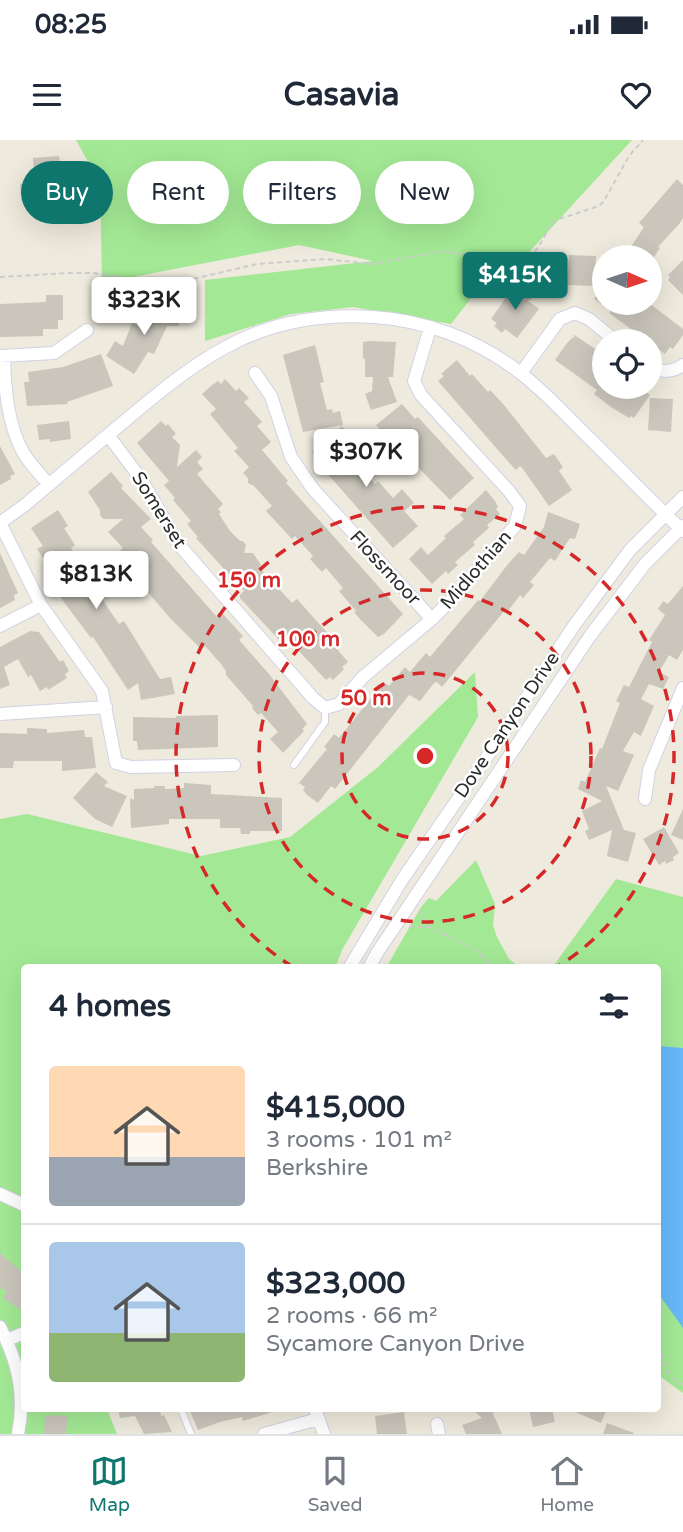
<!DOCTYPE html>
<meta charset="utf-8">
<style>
:root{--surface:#fff;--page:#f2f2f3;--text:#1f2937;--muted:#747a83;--line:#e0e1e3;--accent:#0f766e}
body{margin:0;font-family:"Varela Round",sans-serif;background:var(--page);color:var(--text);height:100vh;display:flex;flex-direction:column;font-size:26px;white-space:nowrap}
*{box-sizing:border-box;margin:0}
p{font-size:23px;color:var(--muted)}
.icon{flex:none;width:38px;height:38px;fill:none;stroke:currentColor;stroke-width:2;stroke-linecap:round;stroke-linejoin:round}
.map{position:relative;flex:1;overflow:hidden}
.panel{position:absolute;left:21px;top:824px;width:640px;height:448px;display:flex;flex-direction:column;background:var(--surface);border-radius:7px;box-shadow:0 7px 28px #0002}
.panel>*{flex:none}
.guide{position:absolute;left:21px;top:21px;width:642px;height:63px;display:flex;gap:14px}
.needle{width:46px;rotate:93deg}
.fabs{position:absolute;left:592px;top:105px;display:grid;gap:14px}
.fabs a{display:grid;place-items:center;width:70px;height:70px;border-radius:50%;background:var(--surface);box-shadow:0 7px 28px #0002;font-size:35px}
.price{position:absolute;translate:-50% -60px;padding:0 16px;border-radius:7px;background:#fff;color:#222;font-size:23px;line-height:46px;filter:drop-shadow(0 2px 4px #0008)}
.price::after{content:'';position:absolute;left:50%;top:42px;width:21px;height:16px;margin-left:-10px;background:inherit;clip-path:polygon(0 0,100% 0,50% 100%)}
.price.current{background:var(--accent);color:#fff}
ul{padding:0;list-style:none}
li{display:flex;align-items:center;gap:21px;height:175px;padding:0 28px}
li+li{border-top:2px solid var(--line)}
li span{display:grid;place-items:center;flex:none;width:196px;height:140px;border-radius:7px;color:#555}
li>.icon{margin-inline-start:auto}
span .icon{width:84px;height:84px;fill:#fffc;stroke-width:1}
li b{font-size:30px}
h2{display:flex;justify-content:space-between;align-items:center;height:84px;padding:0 28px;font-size:30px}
.tag{padding:0 24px;border-radius:32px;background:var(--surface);box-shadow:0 7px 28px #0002;font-size:24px;line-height:63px}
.tag.current{background:var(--accent);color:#fff}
.status{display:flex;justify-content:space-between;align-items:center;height:49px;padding:0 35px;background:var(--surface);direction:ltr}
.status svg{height:19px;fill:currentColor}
header{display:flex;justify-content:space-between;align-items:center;height:91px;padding:0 28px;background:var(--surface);font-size:32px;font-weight:700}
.menu{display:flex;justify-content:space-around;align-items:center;height:98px;border-top:2px solid var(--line);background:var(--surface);font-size:19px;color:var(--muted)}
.menu a{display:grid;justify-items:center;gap:4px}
.menu .current{color:var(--accent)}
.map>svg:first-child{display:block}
.green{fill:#a3e995}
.water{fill:#67b9f9}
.building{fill:#cac6bc}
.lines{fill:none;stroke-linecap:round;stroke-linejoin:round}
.lane-casing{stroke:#d2d2e5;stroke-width:8}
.street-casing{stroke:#d2d2e5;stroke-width:14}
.path{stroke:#ccc;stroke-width:2;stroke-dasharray:5 3.5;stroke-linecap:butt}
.lane{stroke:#fff;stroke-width:6}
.street{stroke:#fff;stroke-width:12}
.ring{fill:none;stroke:#d62828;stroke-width:3.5;stroke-dasharray:12 9}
.labels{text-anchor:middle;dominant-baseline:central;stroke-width:5;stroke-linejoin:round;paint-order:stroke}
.street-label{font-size:19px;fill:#2b2b2b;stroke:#fff}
.centre{fill:#d62828;stroke:#fff;stroke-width:3.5}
.ring-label{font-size:21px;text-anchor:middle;font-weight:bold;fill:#d62828;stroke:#fff;stroke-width:5;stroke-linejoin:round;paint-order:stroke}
</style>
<div class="status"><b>08:25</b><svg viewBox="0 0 49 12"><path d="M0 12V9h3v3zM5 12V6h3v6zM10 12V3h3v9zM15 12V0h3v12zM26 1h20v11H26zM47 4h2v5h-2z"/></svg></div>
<header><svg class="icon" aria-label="menu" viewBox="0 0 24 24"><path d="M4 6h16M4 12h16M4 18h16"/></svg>Casavia<svg class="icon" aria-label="heart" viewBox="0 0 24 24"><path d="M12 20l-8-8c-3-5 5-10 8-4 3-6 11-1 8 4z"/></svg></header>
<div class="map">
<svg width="683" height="1294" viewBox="0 0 683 1294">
<rect width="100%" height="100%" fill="#eeeadd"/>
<!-- green -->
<path class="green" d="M76 0H632L499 145 482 144 451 184 353 167 291 174 205 201V140L373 121 299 105 102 143 100 43Z
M475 532 478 577 342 810 335 828H24V1269H107L117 1294H0V679L27 674 201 716 290 697 378 627Z
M476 720 495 764 493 785 497 797 509 819 521 828H386L421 767 429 758 436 761Z
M616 739 683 757V1253L658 1235V828H552Z"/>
<!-- water -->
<path class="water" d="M658 906 683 908V1188L658 1153Z"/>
<!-- building -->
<path class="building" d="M59 16 63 38 82 37 83 59 51 64 52 74H39L37 56H21L20 44 34 42 33 18Z
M677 39 683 45V78L680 83 658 107 660 108 654 117H624L644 87 639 83Z
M569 115 596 116 594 146 567 145Z
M549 120 564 146 550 154 547 150 538 155 525 133Z
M683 120V155L668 140 670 137 668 135Z
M604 144V163H630L623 173 626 175 639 163H649L683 189V195L673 209 670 207 665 214 609 173 611 171 594 159Z
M517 145 533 158 528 161 539 169 517 198 505 189 502 193 494 186 497 183 491 179 512 149 513 150Z
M46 155H63V180H58V189H43V196L0 197V164L46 162Z
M147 166H179V186H167L154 214 148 212 134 234 106 216 115 201 123 206 132 183 146 189Z
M573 194 604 215V247H639L650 255 634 278 631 276 629 278 611 267 594 254 597 250 555 220 567 203 573 197 575 198Z
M370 201 396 202 393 237H388L397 262 371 270 365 254 372 251 373 237H365V219L363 218V202Z
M315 205 324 242 320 243 327 270 332 269 333 273 340 271 343 285 303 292 283 215Z
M101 214 113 246 67 262 68 264 27 266 24 242H29L28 232 63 227Z
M457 220 470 236 472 234 488 252 490 250 504 265 546 318 554 314 563 327 559 331 572 350 549 366 523 329 520 326 516 330 504 317 438 241 444 236 441 234Z
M225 239 236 251 239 248 249 258 244 262 262 282 257 286 271 302 262 310 288 341 286 343 403 474 384 494 378 497 360 479 354 472 356 471 339 451 343 448 326 428 322 432 310 419 313 416 295 396 292 399 278 384 266 371 272 366 254 346 248 343V338L243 333 249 327 234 311 238 308 210 274 216 269 202 254 212 245 218 241 221 244Z
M650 258 673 259 671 292 648 290Z
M402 264 415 279 418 277 474 338 450 360 408 317 412 314 394 293 388 298 376 285Z
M69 281 71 299 50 302V299L39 300 37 285Z
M161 281 166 286 168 284 176 294 172 297 180 305 177 327 196 310 202 317 197 322 203 329 197 334 223 364 218 369 221 372 219 374 230 391 240 401H243L246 405 244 413H253L261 425 259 427 292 463 297 459 339 506 336 508 348 522 342 527 344 529 333 540 330 537 326 540 284 495 279 500 240 458V455L244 451 196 398 198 397 187 384 191 381 173 360 175 358 164 345 169 341 137 303Z
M342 286 353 300 347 305 360 320 359 326 375 344 378 341 393 358 402 349 414 363 404 371 418 386 393 408 325 331 326 330 312 312Z
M0 306 15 334 10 336 11 339 0 345Z
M111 332 123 346 121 348 151 379 141 387 153 400 151 402 217 477 222 473 243 496 239 500 269 534 307 584 302 589 304 591 283 613 270 599 278 592 261 573 258 575 252 568 253 566 226 535V531L221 524 205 506 201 509 170 478 128 429 127 430 114 416 123 408 108 392 123 379H103L100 375V370L88 352Z
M486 350 495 361 498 367 496 369 500 374 487 385 489 388 473 402 475 405 455 422 458 425 448 434 446 431 432 444 409 419 421 407 428 415 446 398 444 396 464 379 460 375Z
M58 370 68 386 64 388 75 405 71 408 106 465 119 484 124 481 160 539 171 537 175 554 141 560 138 543 128 550 93 497 91 498 66 465 56 449 59 447 46 428 48 426 37 409 43 406 31 388Z
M548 372 580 384 575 399 570 398 555 421 550 418 530 442 534 445 523 458 520 455 508 471 505 470 442 547 437 542 434 543 420 561 409 555 335 649 331 646 318 663 307 655 303 650 305 647 299 643 327 609 324 607 334 594 339 598 384 542 389 546 405 527 410 532 426 513 430 517 478 460 480 461 508 424 519 412 524 415 544 387Z
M0 413 18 453 14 455 15 460 0 468Z
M683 446V510L677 520 669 515 659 532 669 537 663 549 649 544 641 559 654 566 641 596 634 592 623 611 634 615 618 651 606 646 624 690 636 693 628 722 607 716 612 690 589 700 585 691 589 689 582 671 602 661 578 649 581 640 585 642 600 608 602 609 620 563 616 561 624 545 629 547 652 502 649 500 665 475 658 469 663 461 668 464Z
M30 491 39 492 60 522 63 520 69 531 65 534 67 538 48 550 47 547 40 551 31 535 28 537 18 519 4 527 10 545 0 549V507Z
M218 575V607L138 610 137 601H133V577L176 578V576Z
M27 588 47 589V593L84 590 85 597H92L96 628 62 631V621H14L13 628H0V593L27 594Z
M96 632 108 642 104 646 127 656 112 687 95 679 73 658Z
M184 643 211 645V654L282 658V691H250V694H241L240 688H220V679H169V684L131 688 130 658 134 660V649L154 648V646H165V649L184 648Z
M683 669V700L671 695Z
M664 687 679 713 673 717 674 720 666 724 665 721 659 725 643 699Z
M0 1113 24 1134V1172L3 1158 7 1152 0 1147Z
M118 1269H160L161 1276 164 1275 172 1292 144 1294 135 1276 120 1278Z
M189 1269H275L276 1271 243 1281 242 1277 220 1282 198 1290Z
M472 1269H491L502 1294H466L462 1285 482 1278Z
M529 1269H552L555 1282 533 1287Z
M568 1269H607L601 1283Z
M404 1272 407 1294H377L375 1276Z
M45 1275 68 1276 66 1294H44Z
M607 1283 634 1293V1294H603Z"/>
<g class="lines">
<!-- lane casing -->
<g class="lane-casing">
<path id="lane" d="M294 625 325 582V568
M181 1269 191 1294"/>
</g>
<!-- street casing -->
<g class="street-casing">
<path id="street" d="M0 216 54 213 87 190
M4 216C5 249 7 284 24 314 31 325 41 335 49 345
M649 227C662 232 671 233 683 225
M255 233 271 256 291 317 313 349 432 479
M521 233 560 179 575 173 589 179 616 201
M108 295 141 339 180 406 313 558 325 568 339 564 363 537 432 479 452 459 515 386 520 366 509 351 421 255 414 241 430 188
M0 383 25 365C58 337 92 308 126 280 205 213 264 170 373 177 425 180 478 200 519 232 542 249 561 270 581 290 615 323 648 358 683 391
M0 383 41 465 102 551 116 623 131 627 234 625
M0 486 41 465
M0 574 106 567
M645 659 649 630 683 548
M349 828 402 740 491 611 573 487 630 410 683 357
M369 828 377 813 590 496 645 424 683 386
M0 1054 24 1065
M0 1187C18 1222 26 1255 18 1294
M7 1200 24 1193
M315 1269 324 1294
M437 1284 439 1294
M264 1294 318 1279"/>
</g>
<!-- path -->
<path class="path" d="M0 137 68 133H94L167 145 257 124 325 119 372 124 444 111 515 123C542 112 539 103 553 81L599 66 604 61 629 16 643 0
M420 770 429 787 476 810 487 821 489 828
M409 787H428
M658 1206 671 1237 683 1245"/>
<!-- lane -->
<use href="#lane" class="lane"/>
<!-- street -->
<use href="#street" class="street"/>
</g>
<!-- distance rings -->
<g class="ring">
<circle cx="425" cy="616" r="83"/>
<circle cx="425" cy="616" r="166"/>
<path d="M293 827A249 249 0 1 1 557 827"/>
</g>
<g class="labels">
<!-- street labels -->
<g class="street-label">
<text transform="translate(159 370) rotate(58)">Somerset</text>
<text transform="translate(385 428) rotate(47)">Flossmoor</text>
<text transform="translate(476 430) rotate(-49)">Midlothian</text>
<text transform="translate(507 585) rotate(-56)">Dove Canyon Drive</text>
</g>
</g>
<circle cx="425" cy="616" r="10" class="centre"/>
<g class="ring-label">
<text x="249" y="447">150 m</text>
<text x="308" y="506">100 m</text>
<text x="366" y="565">50 m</text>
</g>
</svg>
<div class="fabs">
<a><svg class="needle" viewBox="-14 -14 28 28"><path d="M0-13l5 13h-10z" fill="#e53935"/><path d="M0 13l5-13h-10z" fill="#747a83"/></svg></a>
<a><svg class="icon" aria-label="locate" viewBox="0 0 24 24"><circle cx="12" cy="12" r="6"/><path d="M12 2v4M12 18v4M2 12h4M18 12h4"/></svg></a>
</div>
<b class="price current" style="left:515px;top:172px">$415K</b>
<b class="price" style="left:144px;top:197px">$323K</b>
<b class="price" style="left:366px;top:349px">$307K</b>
<b class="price" style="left:96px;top:471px">$813K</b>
<div class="guide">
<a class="tag current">Buy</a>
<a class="tag">Rent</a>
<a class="tag">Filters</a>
<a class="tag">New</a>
</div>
<section class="panel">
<h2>4 homes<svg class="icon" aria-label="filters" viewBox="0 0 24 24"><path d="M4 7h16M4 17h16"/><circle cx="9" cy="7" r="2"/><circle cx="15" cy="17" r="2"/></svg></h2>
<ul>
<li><span style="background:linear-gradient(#ffd9b3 65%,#9aa5b1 0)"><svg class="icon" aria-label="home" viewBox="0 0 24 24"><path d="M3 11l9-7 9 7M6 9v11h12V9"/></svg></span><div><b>$415,000</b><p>3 rooms · 101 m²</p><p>Berkshire</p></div></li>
<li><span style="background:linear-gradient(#a9c7e8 65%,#8fb573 0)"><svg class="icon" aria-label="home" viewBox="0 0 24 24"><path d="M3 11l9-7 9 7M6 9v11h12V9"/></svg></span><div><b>$323,000</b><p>2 rooms · 66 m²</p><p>Sycamore Canyon Drive</p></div></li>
</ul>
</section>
</div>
<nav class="menu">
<a class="current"><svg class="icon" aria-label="map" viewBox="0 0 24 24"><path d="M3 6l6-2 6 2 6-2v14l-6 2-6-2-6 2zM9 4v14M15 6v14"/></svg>Map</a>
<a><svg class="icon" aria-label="saved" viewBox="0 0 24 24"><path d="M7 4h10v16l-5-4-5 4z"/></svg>Saved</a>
<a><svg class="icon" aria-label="home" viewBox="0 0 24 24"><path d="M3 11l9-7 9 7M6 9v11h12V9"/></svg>Home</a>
</nav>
